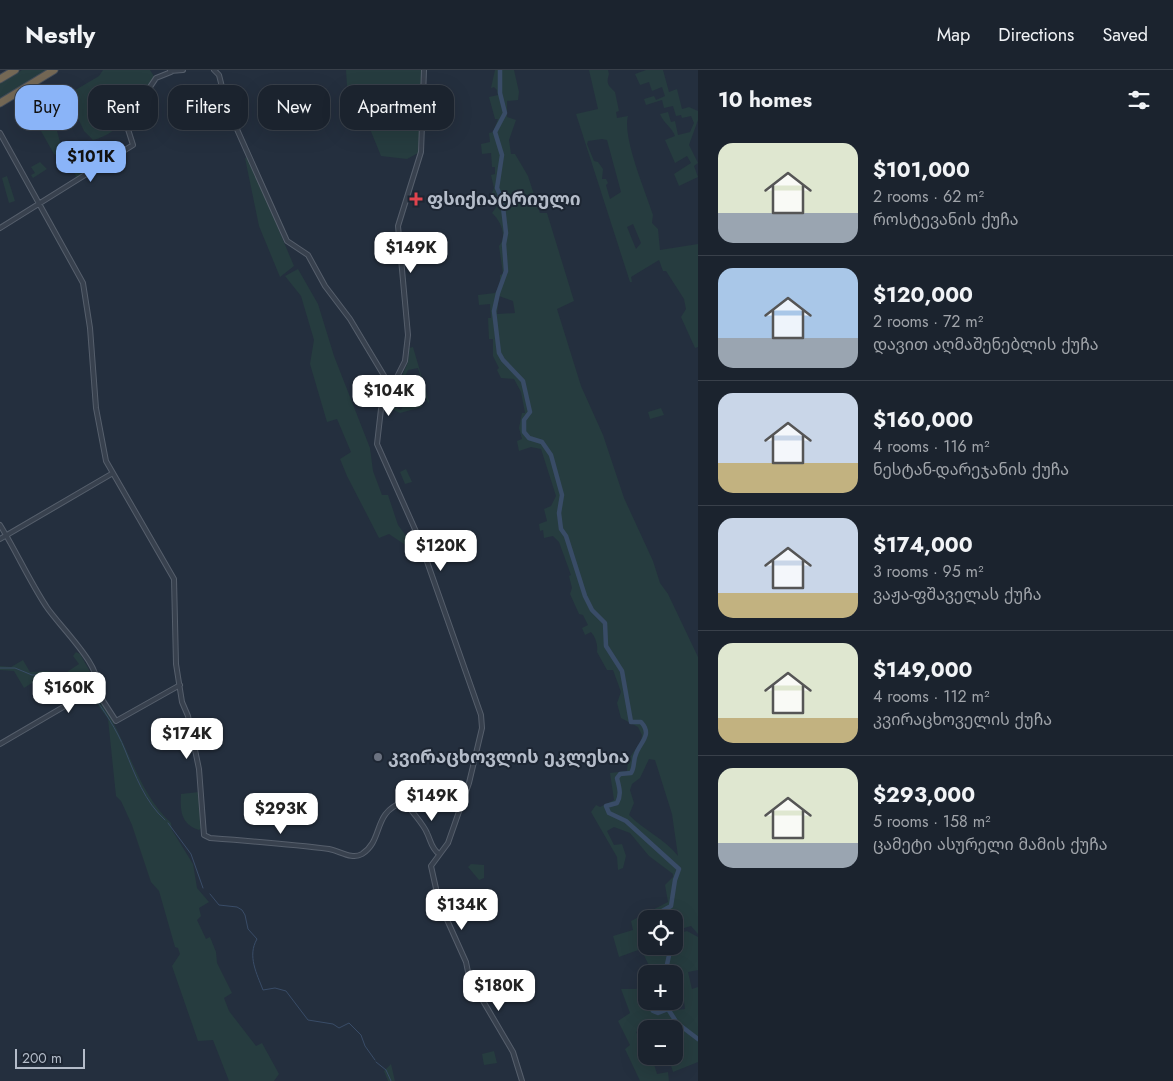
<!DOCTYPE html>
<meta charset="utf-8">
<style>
:root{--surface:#1b232e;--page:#282f3a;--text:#f1f3f6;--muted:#a0a4aa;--line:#39404a;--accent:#8ab4f8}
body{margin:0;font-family:Jost,"Noto Sans Georgian",sans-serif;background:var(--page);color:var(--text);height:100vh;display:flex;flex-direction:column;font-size:19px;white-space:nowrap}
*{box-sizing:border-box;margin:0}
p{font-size:16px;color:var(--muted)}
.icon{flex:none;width:28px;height:28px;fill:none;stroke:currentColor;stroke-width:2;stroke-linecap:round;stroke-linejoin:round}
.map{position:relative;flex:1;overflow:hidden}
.side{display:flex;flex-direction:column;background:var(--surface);width:475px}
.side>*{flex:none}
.guide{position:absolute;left:15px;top:15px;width:475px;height:45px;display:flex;gap:10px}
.buttons{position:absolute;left:638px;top:840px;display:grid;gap:10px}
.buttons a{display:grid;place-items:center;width:45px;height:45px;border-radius:10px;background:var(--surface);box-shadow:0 5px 20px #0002,0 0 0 1px var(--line);font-size:25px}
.scale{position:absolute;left:15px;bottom:12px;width:70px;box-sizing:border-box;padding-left:5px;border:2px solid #b4bcc9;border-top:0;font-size:14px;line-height:18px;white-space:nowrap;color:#b4bcc9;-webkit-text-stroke:4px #1d2633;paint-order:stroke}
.price{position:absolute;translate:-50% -42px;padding:0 11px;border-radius:10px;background:#fff;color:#222;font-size:16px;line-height:32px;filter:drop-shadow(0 1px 2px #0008)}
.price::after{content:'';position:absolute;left:50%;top:30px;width:15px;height:11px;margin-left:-8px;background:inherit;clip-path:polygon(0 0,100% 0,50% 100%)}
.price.selected{background:var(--accent);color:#111}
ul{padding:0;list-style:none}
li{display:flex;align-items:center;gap:15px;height:125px;padding:0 20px}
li+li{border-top:1px solid var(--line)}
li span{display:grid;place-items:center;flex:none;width:140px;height:100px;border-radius:15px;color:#555}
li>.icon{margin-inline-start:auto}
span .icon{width:60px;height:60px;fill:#fffc;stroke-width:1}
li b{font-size:21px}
h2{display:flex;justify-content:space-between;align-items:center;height:60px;padding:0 20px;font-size:21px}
.pill{padding:0 18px;border-radius:15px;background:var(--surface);box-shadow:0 5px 20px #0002,0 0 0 1px var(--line);font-size:18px;line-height:45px}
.pill.selected{background:var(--accent);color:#111}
header{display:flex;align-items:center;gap:30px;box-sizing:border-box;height:70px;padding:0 25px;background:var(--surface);border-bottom:1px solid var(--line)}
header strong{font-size:24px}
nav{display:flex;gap:28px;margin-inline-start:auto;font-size:18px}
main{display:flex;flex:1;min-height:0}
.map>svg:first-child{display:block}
.green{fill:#263c3f;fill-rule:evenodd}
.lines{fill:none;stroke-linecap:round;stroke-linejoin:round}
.stream{stroke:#394c67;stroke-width:1}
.river{stroke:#394c67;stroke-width:4.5}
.minor-casing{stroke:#565f6c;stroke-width:6}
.highway-casing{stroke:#434c59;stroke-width:9}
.minor{stroke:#38414e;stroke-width:4}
.highway{stroke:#746855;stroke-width:7}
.health-dot{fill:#e0444e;stroke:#1d2633;stroke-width:2}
.worship-dot{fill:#6b7280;stroke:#1d2633;stroke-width:2}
.labels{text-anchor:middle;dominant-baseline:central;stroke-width:4;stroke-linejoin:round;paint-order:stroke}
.poi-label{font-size:18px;font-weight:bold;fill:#b4bcc9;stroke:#1d2633;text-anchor:start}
</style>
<header>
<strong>Nestly</strong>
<nav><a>Map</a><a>Directions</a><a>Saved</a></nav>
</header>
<main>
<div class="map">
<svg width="698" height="1011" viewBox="0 0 698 1011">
<rect width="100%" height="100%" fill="#242f3e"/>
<!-- green -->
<path class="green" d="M22 0H48L0 29V13Z
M103 0H150L155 8C139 32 123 63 93 70L84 61 67 25 99 6Z
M346 0H423L418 83 407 89 381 86 361 37 355 35 351 16H347Z
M495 0H514L519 22 518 30 507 31V47L516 50 509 70 511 84H515L528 106 540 143H547L574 231 557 239 581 316 603 365 624 428 653 491 660 513 668 524 698 587V864L691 856 674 861V849H646V876L652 878 653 876H674V865L687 861 698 867V900L688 902 692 919 698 917V992L673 1002 669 989 654 994 657 1004 668 1002 669 1011H640L625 979 630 975 618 951 630 943 621 919H636L646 912V931H662L661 938 669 941 685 939 683 923 674 921V904H653L641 879 619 887 613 866 633 860 631 851 668 832 665 815 673 807V804L649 786 630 763 614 757 607 761 614 775 622 774 626 786 623 798 618 800 617 787 591 742 596 735 600 737 614 730 610 703 627 701 628 690 641 671 642 665 638 657 621 648 617 633 621 622 613 600H607L597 582C598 575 596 568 591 562L585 565 582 558 588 555 583 545 579 544 570 524 572 518 569 506 571 505 559 472 553 466 544 468 543 460 540 461 539 454 547 451 544 439 551 436 556 426 541 379 531 377 519 381 517 371 522 369 519 358 522 343H525L521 322 514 309 501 308 497 300 499 298 493 286V269H489L488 248H491L490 234 479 235 478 225 495 223 503 210H500V205L503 204 499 176C508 166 500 150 492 143L497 136 492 123 494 118 491 105 495 104V97H492L491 83 482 84 481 74 490 72 489 63 493 62 498 49H495L489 27 498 25 497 20 494 17 491 18ZM499 226 513 231 515 243 497 244ZM649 689 655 690 672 744 678 786C665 769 645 761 629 745L634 733 630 720 632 714 640 708ZM655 956 656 959H674V986H646V980L636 962Z
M589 0H608L609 4C606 14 608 15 615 22L619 41 616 42 617 48 628 46C622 67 646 123 653 145L652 153 658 159 660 180 698 174V277L695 278 681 247 686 239 684 229 666 201H663L659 190 631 207 632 212H630L576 44 598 39ZM602 69 607 70 621 122 610 129 606 115 608 113 606 109H602L603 99 598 92 594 91 587 74 588 71ZM633 154 641 173 636 179 627 157Z
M646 0H663L669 22 677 19 682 39 689 37 698 41V50L689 75 698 93 694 96 698 107 679 116 674 104 691 93 687 86 675 93 665 70 675 66C672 57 664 54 660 44L668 42 671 52 675 51 678 65 690 62 694 53 691 46 682 48 681 45 676 46 673 36 664 38 662 30 646 35 644 29 654 26 656 30 665 26 662 17 652 21 649 12 640 15 635 4Z
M48 51 57 61 65 90 54 84 37 54Z
M74 80 87 85 89 101 77 108 66 87Z
M248 87 294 196 280 207 259 156 245 88Z
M40 92 47 99 33 108 31 105 35 103 31 97Z
M7 106 15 131 9 133 2 108Z
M298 199 318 234 334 286 370 378 373 401 382 425H388L398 455 407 467V476L389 464 379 468 347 406 340 389 351 382 337 349 327 352 310 294 314 270 301 226 285 206Z
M413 277 429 332 428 333 418 298 408 300 404 308 402 306 408 292 409 278Z
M398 314 400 318 403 317 404 321 395 337 401 340 406 331 411 330 410 326 418 324 422 337 400 343 385 336Z
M661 338 664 345 650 349 648 342Z
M406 399 412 412 405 414 400 402Z
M76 582 80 584 96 612 95 617 88 621 82 615 74 613 69 617 65 616 59 619 54 610 40 608 24 618 14 601 0 600V596L11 597 23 590 30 602 48 601 66 606 67 602 79 594 73 586Z
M94 622C101 628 106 640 111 648 130 683 141 725 171 753L172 760 193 794 197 818 209 832 199 838 201 846 197 850 206 869 210 867 216 882 217 893 232 923 224 928 229 941 256 976 262 973 279 1004 274 1011H229L213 970 198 971 172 896 180 884 178 878 175 877 159 821 151 812 132 755 121 731 116 726 108 649 90 624Z
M199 722 202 757 199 760C181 754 180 741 181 724Z
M471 794 484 795V808L479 810 468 797Z
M494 981 497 993 484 995 482 984Z
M391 994 395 1011H388L384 1001Z"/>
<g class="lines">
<!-- stream -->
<path class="stream" d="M0 598H15L32 605H44L66 613H78L89 620
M91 623C104 640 117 660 125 680 135 705 145 732 165 750
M168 753 191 784 203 818
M210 824 219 835 237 837 242 840 245 845 248 859 257 869C247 886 257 904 263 920L275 918 286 921 308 950 333 954 339 958 349 953 361 965 365 976 375 990
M376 992 386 1000 391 1011"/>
<!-- river -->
<path class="river" d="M500 0V23L505 43 495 62 502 85 497 118 500 125 499 128 503 137 506 163 504 174 506 201 498 223 494 241 499 283 503 290 523 311 530 342 524 350V362L529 368 542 372 551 385 562 425 559 443 561 459 566 466 585 526 592 540 605 553 606 576 622 601 631 652H641C653 665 640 672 636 684 633 690 635 697 631 703L620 704 617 708C619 717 622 724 617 733L606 736 609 743 626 751 679 799 675 810 671 836 648 849
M646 855V875
M647 876 654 880 657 876
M665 904 671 876
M651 931 650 937 653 941 658 943 668 939 677 953 698 969"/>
<!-- minor casing -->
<g class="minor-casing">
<path id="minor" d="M214 0 219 5 227 37 287 171 308 185 325 216 350 249 392 319
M424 0 421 82 398 156 408 265 405 291 381 339 377 374 418 466 481 645 482 658 469 713 448 773 431 796 439 832 466 892 469 907 513 982 522 1011
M170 1 183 0
M0 63 83 213 90 258 96 338 106 391 174 509 176 594 182 632 188 646 199 699 204 765 210 768C250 771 290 774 329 779 340 781 352 790 362 784 384 770 372 743 403 732 407 734 425 757 427 763 431 771 431 778 439 784
M0 158 133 75 126 53 156 8 171 2
M0 455C16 481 29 510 46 536 57 554 106 599 96 620
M0 469 113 403
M96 620 116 651 180 615
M0 674 89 622 96 620"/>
</g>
<!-- highway casing -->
<g class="highway-casing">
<path id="highway" d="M0 9 15 0
M0 33 54 0"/>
</g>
<!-- minor -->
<use href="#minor" class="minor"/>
<!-- highway -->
<use href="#highway" class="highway"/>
</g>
<!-- markers -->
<path class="health-dot" d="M413.5 121.5h5v5h5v5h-5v5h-5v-5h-5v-5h5z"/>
<circle class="worship-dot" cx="378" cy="687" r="5"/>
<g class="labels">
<!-- poi labels -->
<g class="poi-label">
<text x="427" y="129">ფსიქიატრიული</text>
<text x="388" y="687">კვირაცხოვლის ეკლესია</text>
</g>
</g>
</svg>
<div class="buttons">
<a><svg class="icon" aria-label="locate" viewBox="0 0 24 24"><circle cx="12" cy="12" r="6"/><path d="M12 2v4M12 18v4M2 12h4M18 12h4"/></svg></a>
<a>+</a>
<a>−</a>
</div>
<div class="scale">200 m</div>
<b class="price selected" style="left:91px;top:113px">$101K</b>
<b class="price" style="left:411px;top:204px">$149K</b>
<b class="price" style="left:389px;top:347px">$104K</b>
<b class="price" style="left:441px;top:502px">$120K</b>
<b class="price" style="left:69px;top:644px">$160K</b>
<b class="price" style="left:187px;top:690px">$174K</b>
<b class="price" style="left:432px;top:752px">$149K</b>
<b class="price" style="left:281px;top:765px">$293K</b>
<b class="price" style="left:462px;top:861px">$134K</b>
<b class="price" style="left:499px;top:942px">$180K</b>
<div class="guide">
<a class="pill selected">Buy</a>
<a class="pill">Rent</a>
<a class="pill">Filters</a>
<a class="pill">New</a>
<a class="pill">Apartment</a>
</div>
</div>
<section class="side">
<h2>10 homes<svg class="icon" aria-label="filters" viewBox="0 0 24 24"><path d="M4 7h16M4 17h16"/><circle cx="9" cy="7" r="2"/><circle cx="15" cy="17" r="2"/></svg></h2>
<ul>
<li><span style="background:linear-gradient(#dfe7d0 70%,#9aa5b1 0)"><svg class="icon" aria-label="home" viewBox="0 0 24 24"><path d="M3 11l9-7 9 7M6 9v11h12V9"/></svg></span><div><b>$101,000</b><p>2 rooms · 62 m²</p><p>როსტევანის ქუჩა</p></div></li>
<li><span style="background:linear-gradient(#a9c7e8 70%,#9aa5b1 0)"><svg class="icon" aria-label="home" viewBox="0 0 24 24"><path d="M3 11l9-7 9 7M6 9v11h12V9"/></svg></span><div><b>$120,000</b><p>2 rooms · 72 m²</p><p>დავით აღმაშენებლის ქუჩა</p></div></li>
<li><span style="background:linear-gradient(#c9d6e8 70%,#c2b280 0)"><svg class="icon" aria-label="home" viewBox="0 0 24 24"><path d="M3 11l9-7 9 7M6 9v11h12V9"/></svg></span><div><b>$160,000</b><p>4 rooms · 116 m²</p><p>ნესტან-დარეჯანის ქუჩა</p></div></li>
<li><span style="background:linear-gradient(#c9d6e8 75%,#c2b280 0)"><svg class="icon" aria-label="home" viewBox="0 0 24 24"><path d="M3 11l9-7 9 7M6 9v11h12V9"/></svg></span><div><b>$174,000</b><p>3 rooms · 95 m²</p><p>ვაჟა-ფშაველას ქუჩა</p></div></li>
<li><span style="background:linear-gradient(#dfe7d0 75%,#c2b280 0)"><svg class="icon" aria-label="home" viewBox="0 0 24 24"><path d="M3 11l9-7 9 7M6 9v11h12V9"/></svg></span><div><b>$149,000</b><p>4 rooms · 112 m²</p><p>კვირაცხოველის ქუჩა</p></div></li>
<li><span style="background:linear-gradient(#dfe7d0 75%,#9aa5b1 0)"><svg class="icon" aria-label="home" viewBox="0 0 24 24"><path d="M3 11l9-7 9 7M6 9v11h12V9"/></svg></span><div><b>$293,000</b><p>5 rooms · 158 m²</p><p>ცამეტი ასურელი მამის ქუჩა</p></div></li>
</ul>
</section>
</main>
